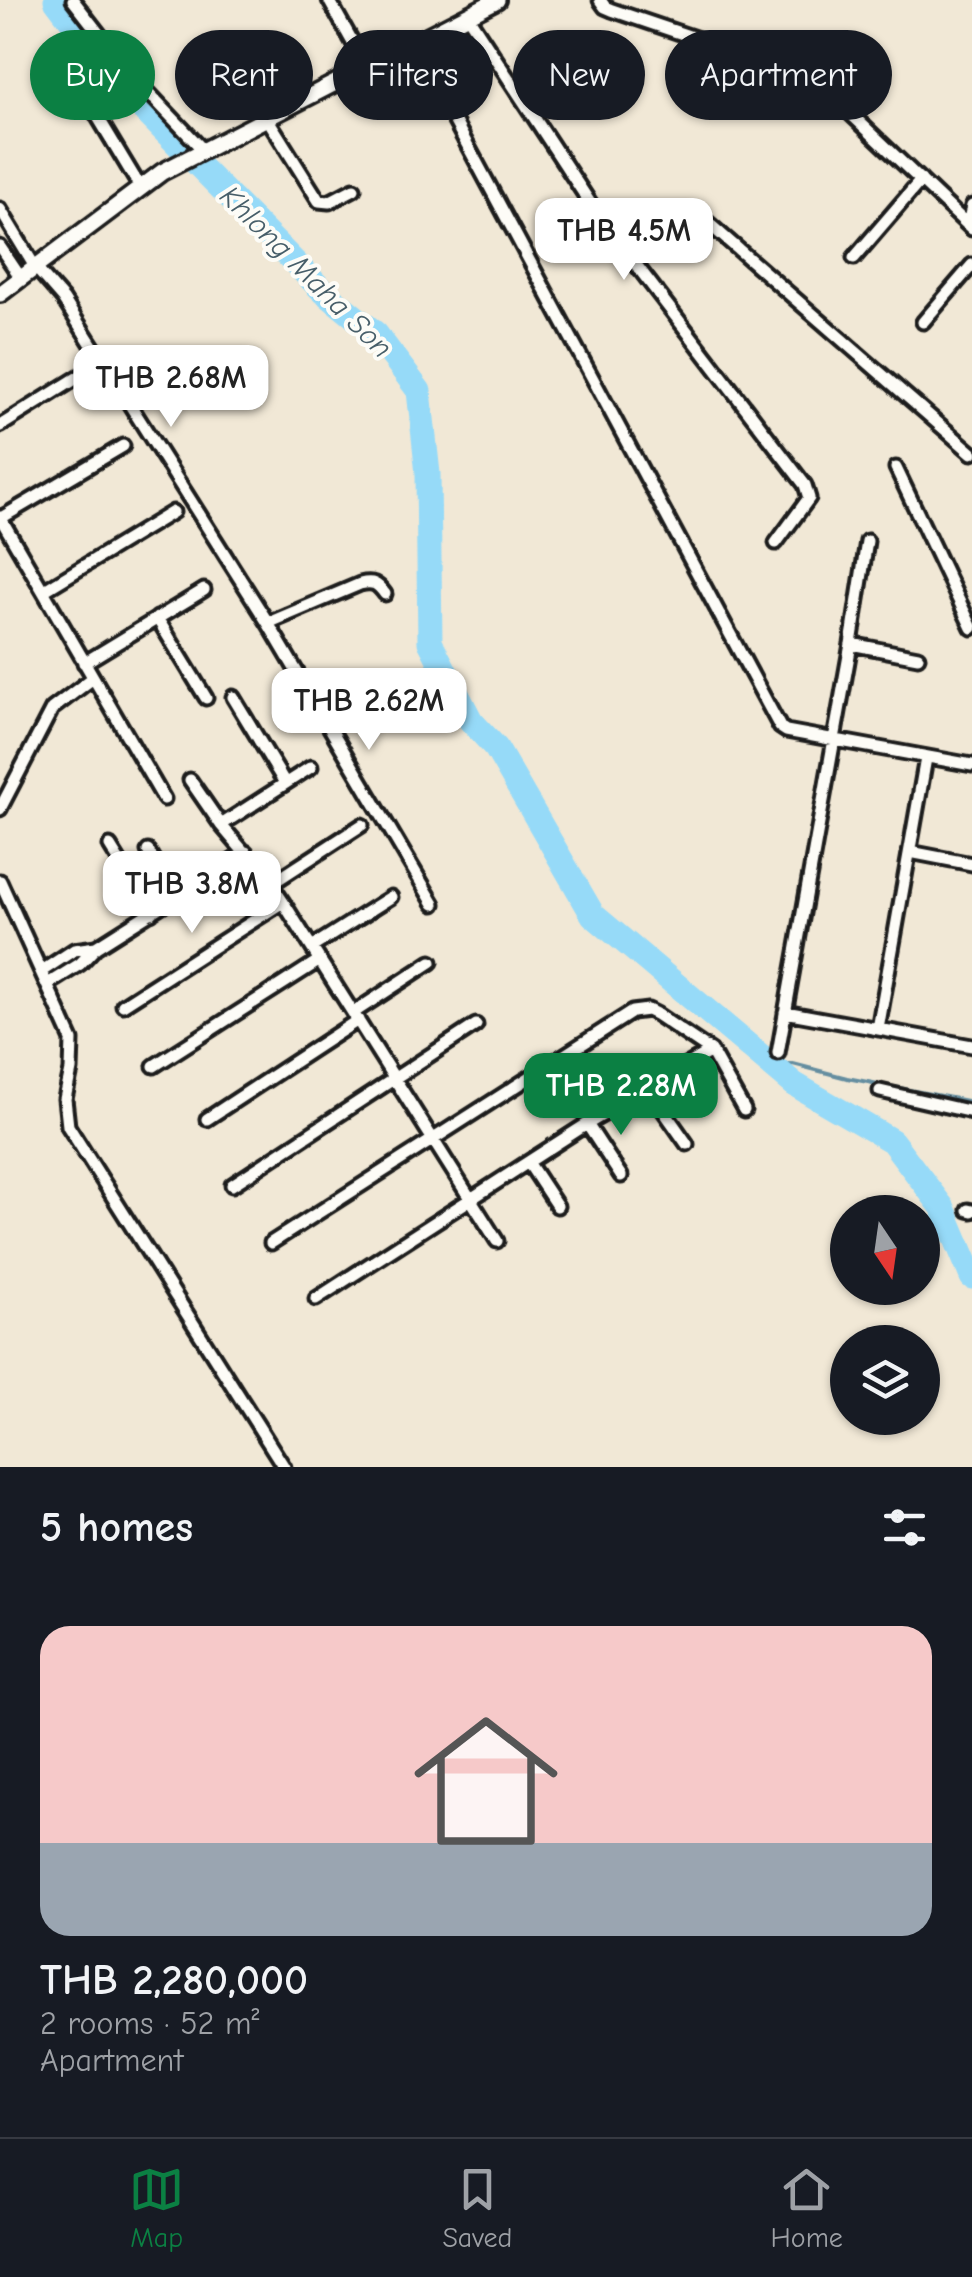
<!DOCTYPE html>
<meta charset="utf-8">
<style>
:root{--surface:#171b24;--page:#242831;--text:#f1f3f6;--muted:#9ea1a6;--line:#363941;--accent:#0b8043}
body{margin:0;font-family:"Comic Neue",sans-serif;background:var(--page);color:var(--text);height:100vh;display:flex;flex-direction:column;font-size:38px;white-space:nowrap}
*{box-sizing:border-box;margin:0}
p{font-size:32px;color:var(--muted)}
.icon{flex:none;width:55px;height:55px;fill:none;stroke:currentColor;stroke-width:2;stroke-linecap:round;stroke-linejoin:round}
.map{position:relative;height:1467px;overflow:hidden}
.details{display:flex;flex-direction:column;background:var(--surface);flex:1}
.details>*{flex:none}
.guide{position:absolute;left:30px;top:30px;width:912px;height:90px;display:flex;gap:20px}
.needle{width:65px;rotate:167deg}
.controls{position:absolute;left:830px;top:1195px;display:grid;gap:20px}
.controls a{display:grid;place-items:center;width:110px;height:110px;border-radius:50%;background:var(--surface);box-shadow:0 2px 8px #0004;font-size:50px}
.price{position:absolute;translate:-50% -85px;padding:0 22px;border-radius:20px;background:#fff;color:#222;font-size:32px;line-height:65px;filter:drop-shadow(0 2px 5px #0008)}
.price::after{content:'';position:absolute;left:50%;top:60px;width:30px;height:22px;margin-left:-15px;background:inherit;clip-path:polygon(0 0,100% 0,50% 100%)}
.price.selected{background:var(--accent);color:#fff}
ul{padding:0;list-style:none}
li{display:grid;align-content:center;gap:20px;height:530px;padding:0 40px}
li span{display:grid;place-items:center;height:310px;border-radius:30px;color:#555}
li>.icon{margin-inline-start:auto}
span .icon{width:180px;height:180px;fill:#fffc;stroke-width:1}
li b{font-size:42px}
h2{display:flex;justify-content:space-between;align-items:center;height:120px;padding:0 40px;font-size:42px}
.pill{padding:0 35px;border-radius:45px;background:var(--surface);box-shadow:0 2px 8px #0004;font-size:35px;line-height:90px}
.pill.selected{background:var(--accent);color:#fff}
.tab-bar{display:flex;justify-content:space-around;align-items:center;height:140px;border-top:2px solid var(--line);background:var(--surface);font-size:28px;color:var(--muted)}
.tab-bar a{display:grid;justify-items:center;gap:5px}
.tab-bar .selected{color:var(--accent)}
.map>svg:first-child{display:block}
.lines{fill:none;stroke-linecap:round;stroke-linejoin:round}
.stream{stroke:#658ea0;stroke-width:4}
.river{stroke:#96daf8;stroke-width:25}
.minor-casing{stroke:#1c1c1c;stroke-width:19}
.secondary-casing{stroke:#1c1c1c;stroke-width:22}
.minor{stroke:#fdfcf7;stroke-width:11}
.secondary{stroke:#fdfcf7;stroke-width:15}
.labels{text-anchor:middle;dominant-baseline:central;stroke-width:8;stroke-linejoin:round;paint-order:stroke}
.water-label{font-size:30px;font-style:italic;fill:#475e69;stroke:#fdfcf7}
</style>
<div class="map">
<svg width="972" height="1467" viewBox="0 0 972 1467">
<rect width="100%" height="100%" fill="#f1e8d6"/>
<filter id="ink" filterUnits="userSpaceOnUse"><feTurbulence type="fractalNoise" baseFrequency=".01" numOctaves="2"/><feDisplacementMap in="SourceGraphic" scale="20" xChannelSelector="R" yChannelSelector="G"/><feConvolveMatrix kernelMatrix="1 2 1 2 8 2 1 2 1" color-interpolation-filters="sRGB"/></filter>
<g filter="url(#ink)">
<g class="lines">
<!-- stream -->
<path class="stream" d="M772 1066 793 1064 847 1078 972 1102"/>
<!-- river -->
<path class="river" d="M56 0 124 90 323 291 376 334 419 391 428 474 430 642 471 721 496 748 593 915 794 1084 892 1141 943 1208 972 1277"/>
<!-- minor casing -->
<g class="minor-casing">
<path id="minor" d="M73 0 128 71 204 151
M329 0 366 66
M600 0 605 7 612 10 813 78 972 229
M467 15 598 215 805 485 809 498 776 543
M412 42 780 727 786 731 972 765
M66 64 140 187
M267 118 319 201 329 202 354 189
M0 209 35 267 63 299 268 623 434 904
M598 215 683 211 707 222 972 453
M968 225 972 206
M0 247 21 278
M854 258 921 180
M923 322 972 265
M0 426 88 371
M896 468 972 628
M0 517 164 799
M1 518 123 446
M43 591 173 512
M157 618 206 698
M268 623 360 584C373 581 377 583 385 594
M851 644 918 657
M84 663 204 590
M233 697 285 783
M190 780 221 825 271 884 283 902 497 1241
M0 809 52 709 93 678
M221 825 311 767
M110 846 151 913
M148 851 176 897
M910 852 972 864
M0 881 72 1040 71 1070 65 1099 68 1126 284 1467
M271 884 362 825
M312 947 391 897
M42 971 74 950 96 947
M48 984 80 964 96 947 246 852
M123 1005 283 902
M785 1012 972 1046
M353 1013 431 962
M878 1029 926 758
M778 1053 851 644 867 541
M154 1066 320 960
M647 1087 687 1144
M880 1091 972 1112
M207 1119 358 1020
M587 1124 621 1176
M528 1162 557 1206
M232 1185 476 1025
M968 1210 972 1211
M271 1243 632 1012 648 1010 656 1014 711 1051 744 1110
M316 1299 587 1124 711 1051"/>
</g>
<!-- secondary casing -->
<g class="secondary-casing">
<path id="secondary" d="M0 294 162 172 497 0"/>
</g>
<!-- minor -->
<use href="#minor" class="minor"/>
<!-- secondary -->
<use href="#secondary" class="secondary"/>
</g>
</g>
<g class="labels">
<!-- water labels -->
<g class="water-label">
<text transform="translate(306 272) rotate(45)">Khlong Maha Son</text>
</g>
</g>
</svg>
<div class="controls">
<a><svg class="needle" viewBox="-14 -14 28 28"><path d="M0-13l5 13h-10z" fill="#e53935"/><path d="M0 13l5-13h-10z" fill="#9ea1a6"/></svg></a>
<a><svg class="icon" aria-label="layers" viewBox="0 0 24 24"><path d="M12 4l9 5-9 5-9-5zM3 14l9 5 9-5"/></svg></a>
</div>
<b class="price" style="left:624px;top:283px">THB 4.5M</b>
<b class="price" style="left:171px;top:430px">THB 2.68M</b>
<b class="price" style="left:369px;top:753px">THB 2.62M</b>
<b class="price" style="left:192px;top:936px">THB 3.8M</b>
<b class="price selected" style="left:621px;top:1138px">THB 2.28M</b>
<div class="guide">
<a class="pill selected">Buy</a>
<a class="pill">Rent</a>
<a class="pill">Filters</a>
<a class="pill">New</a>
<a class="pill">Apartment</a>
</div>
</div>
<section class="details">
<h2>5 homes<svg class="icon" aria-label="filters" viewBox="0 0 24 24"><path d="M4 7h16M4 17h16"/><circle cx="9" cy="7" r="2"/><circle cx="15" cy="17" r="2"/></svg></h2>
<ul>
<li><span style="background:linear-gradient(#f6c9c9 70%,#9aa5b1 0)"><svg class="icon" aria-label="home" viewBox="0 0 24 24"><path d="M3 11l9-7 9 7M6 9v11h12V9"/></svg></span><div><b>THB 2,280,000</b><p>2 rooms · 52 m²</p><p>Apartment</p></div></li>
</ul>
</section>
<nav class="tab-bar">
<a class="selected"><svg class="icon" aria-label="map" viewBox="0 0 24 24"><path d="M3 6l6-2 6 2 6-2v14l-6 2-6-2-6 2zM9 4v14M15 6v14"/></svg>Map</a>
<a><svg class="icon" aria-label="saved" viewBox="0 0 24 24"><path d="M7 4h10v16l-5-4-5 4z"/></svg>Saved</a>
<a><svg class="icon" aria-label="home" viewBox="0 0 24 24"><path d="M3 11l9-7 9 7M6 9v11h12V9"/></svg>Home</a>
</nav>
